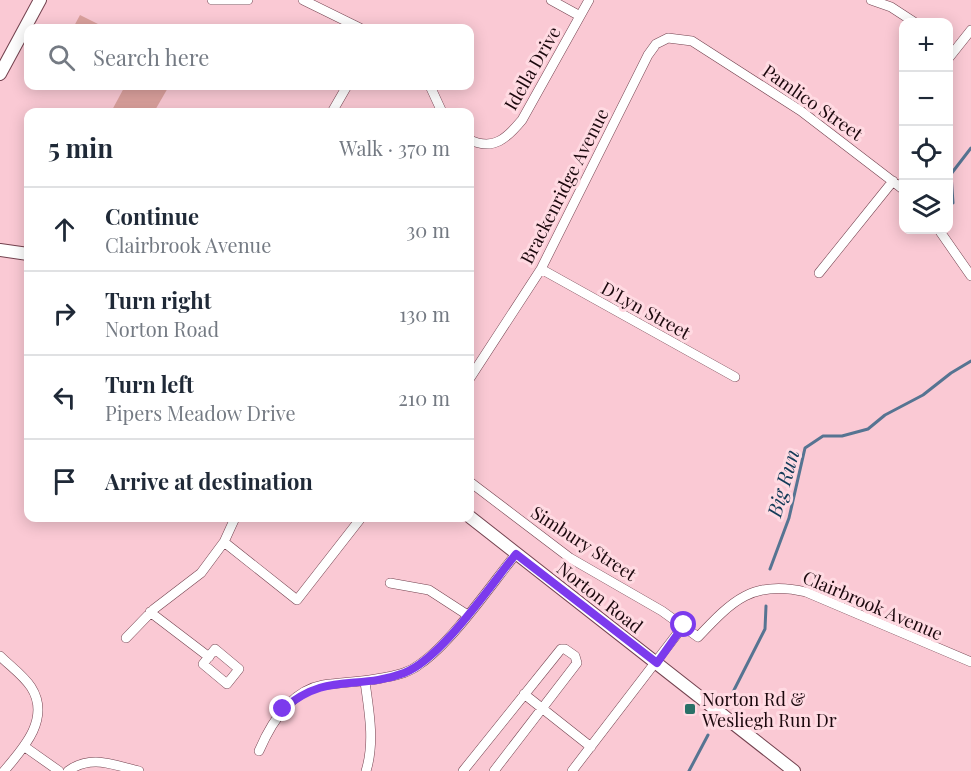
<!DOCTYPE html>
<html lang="en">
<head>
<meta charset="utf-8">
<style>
  body { margin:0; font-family:"Playfair Display",serif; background:#f2f2f3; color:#1f2937 }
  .controls { position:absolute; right:18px; top:18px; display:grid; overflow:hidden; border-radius:12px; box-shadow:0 3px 15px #0003 }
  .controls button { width:54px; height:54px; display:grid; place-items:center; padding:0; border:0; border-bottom:2px solid #e0e1e3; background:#fff; color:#1f2937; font:30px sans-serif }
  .stop { position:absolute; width:18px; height:18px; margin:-14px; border:4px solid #7c3aed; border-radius:50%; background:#fff }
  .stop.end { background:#7c3aed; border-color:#fff; box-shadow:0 2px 6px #0008 }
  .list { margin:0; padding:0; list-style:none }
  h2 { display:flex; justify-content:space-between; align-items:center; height:78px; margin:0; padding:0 24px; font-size:26px }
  h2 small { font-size:20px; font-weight:400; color:#747a83 }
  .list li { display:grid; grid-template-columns:39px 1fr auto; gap:18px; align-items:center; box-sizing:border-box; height:84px; padding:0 24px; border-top:2px solid #e0e1e3 }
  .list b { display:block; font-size:22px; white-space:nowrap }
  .list p { margin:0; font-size:20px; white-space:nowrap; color:#747a83 }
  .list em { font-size:20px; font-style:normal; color:#747a83 }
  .icon { flex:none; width:33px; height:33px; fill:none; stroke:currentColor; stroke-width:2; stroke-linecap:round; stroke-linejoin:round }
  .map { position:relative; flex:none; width:971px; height:771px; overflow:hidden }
  .search { position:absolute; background:#fff; box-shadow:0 3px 15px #0003; left:24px; top:24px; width:450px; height:66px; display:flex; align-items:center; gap:15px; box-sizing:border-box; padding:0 21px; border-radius:12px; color:#747a83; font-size:22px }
  .panel { position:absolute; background:#fff; box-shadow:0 3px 15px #0003; left:24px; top:108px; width:450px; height:414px; border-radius:12px }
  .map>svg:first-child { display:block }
</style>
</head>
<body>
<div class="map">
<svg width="971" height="771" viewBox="0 0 971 771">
  <rect width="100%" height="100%" fill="#fac9d4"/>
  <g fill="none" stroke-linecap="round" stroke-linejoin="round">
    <path stroke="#567492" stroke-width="3" d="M953,203l-2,-29 20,-26
      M770,569l19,-51 16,-70 18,-12h19l26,-7 17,-14 38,-20 28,-22 20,-12
      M732,694l33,-65 1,-23
      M689,771l19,-36"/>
  </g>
  <path fill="#dba19d" d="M80,15l26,13h-33z
    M125,86h44l-15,26h-43z"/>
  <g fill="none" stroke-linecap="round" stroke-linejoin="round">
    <g stroke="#73424f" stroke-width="10">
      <path id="street" d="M212,0h36
        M303,0l57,28
        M551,0l29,16
        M871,0l20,7 23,15
        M948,59l23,-29
        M430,86l12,26
        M332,112l15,-26
        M470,140c24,11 37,-2 52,-20l67,-120
        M939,230l32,46
        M541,269l194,108
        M819,273l74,-92
        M470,378l71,-109 107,-214 8,-11 12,-6 24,3 109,70 103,79
        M470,482l100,76 92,53 36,26c34,-36 55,-58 108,-45l165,70
        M224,542l73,58 64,-82
        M390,583l39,7 37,24
        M150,612l59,45
        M126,638l28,-29 47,-36 23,-31 11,-24
        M215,649l24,20 -12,15 -24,-20z
        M0,656c10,10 23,19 31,31 20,31 -7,61 -27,84
        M365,682c4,29 10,60 1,89
        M524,694l67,53
        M25,747l34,24
        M259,751c12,-28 31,-60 64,-66 20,-3 40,-3 59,-7 14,-3 27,-5 38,-14 32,-22 71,-79 96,-110
        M68,771c23,-17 45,-6 71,0
        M463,771l98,-122h4l10,7 2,7 -83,108
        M572,771l112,-146"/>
    </g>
    <g stroke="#73424f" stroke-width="14">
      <path id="secondary" d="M0,74l40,-74
        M0,250l28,4
        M470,517l324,254"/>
    </g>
    <use href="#street" stroke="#fff" stroke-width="9"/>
    <use href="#secondary" stroke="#fff" stroke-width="12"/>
  </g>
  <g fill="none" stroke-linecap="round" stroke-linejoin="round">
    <path stroke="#7c3aed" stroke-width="8" d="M283,709c44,-38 74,-18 121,-36 37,-14 86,-87 112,-119l141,109 27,-38"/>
  </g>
  <rect fill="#297067" stroke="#ffdae2" stroke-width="2" x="684" y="703" width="12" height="12" rx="3"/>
  <g text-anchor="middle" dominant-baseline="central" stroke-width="6" stroke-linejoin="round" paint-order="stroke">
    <g font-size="18" fill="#1b080d" stroke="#ffdae2">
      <text transform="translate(532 68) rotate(-60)">Idella Drive</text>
      <text transform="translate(813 102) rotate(35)">Pamlico Street</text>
      <text transform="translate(564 186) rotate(-63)">Brackenridge Avenue</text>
      <text transform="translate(646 310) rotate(29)">D'Lyn Street</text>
      <text transform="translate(584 543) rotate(33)">Simbury Street</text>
      <text transform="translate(600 597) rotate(38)">Norton Road</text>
      <text transform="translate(873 605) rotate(23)">Clairbrook Avenue</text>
    </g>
    <g font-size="18" fill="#1b080d" stroke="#ffdae2" text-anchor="start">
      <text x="702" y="699">Norton Rd &amp;<tspan x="702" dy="21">Wesliegh Run Dr</tspan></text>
    </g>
    <g font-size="20" font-style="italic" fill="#123a57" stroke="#ffdae2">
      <text transform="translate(782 483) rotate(-74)">Big Run</text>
    </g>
  </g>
</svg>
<div class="controls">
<button>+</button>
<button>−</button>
<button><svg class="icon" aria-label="locate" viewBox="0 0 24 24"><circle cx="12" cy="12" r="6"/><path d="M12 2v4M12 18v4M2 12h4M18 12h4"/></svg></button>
<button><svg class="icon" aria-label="layers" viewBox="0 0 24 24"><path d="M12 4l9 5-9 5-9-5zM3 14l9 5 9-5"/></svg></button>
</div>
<div class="stop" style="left:684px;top:625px"></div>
<div class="stop end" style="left:283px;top:709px"></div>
<div class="search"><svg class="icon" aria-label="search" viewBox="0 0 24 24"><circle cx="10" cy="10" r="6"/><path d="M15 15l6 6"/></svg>Search here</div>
<section class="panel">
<h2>5 min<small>Walk · 370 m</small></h2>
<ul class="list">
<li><svg class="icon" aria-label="ahead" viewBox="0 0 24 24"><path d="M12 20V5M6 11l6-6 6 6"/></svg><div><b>Continue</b><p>Clairbrook Avenue</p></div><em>30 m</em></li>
<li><svg class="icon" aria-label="right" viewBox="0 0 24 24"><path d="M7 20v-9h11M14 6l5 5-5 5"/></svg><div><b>Turn right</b><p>Norton Road</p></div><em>130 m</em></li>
<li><svg class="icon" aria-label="left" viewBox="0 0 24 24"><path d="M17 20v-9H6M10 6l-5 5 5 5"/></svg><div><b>Turn left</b><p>Pipers Meadow Drive</p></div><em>210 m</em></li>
<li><svg class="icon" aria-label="arrive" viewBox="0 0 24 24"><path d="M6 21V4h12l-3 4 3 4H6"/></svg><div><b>Arrive at destination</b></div></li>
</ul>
</section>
</div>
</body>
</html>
